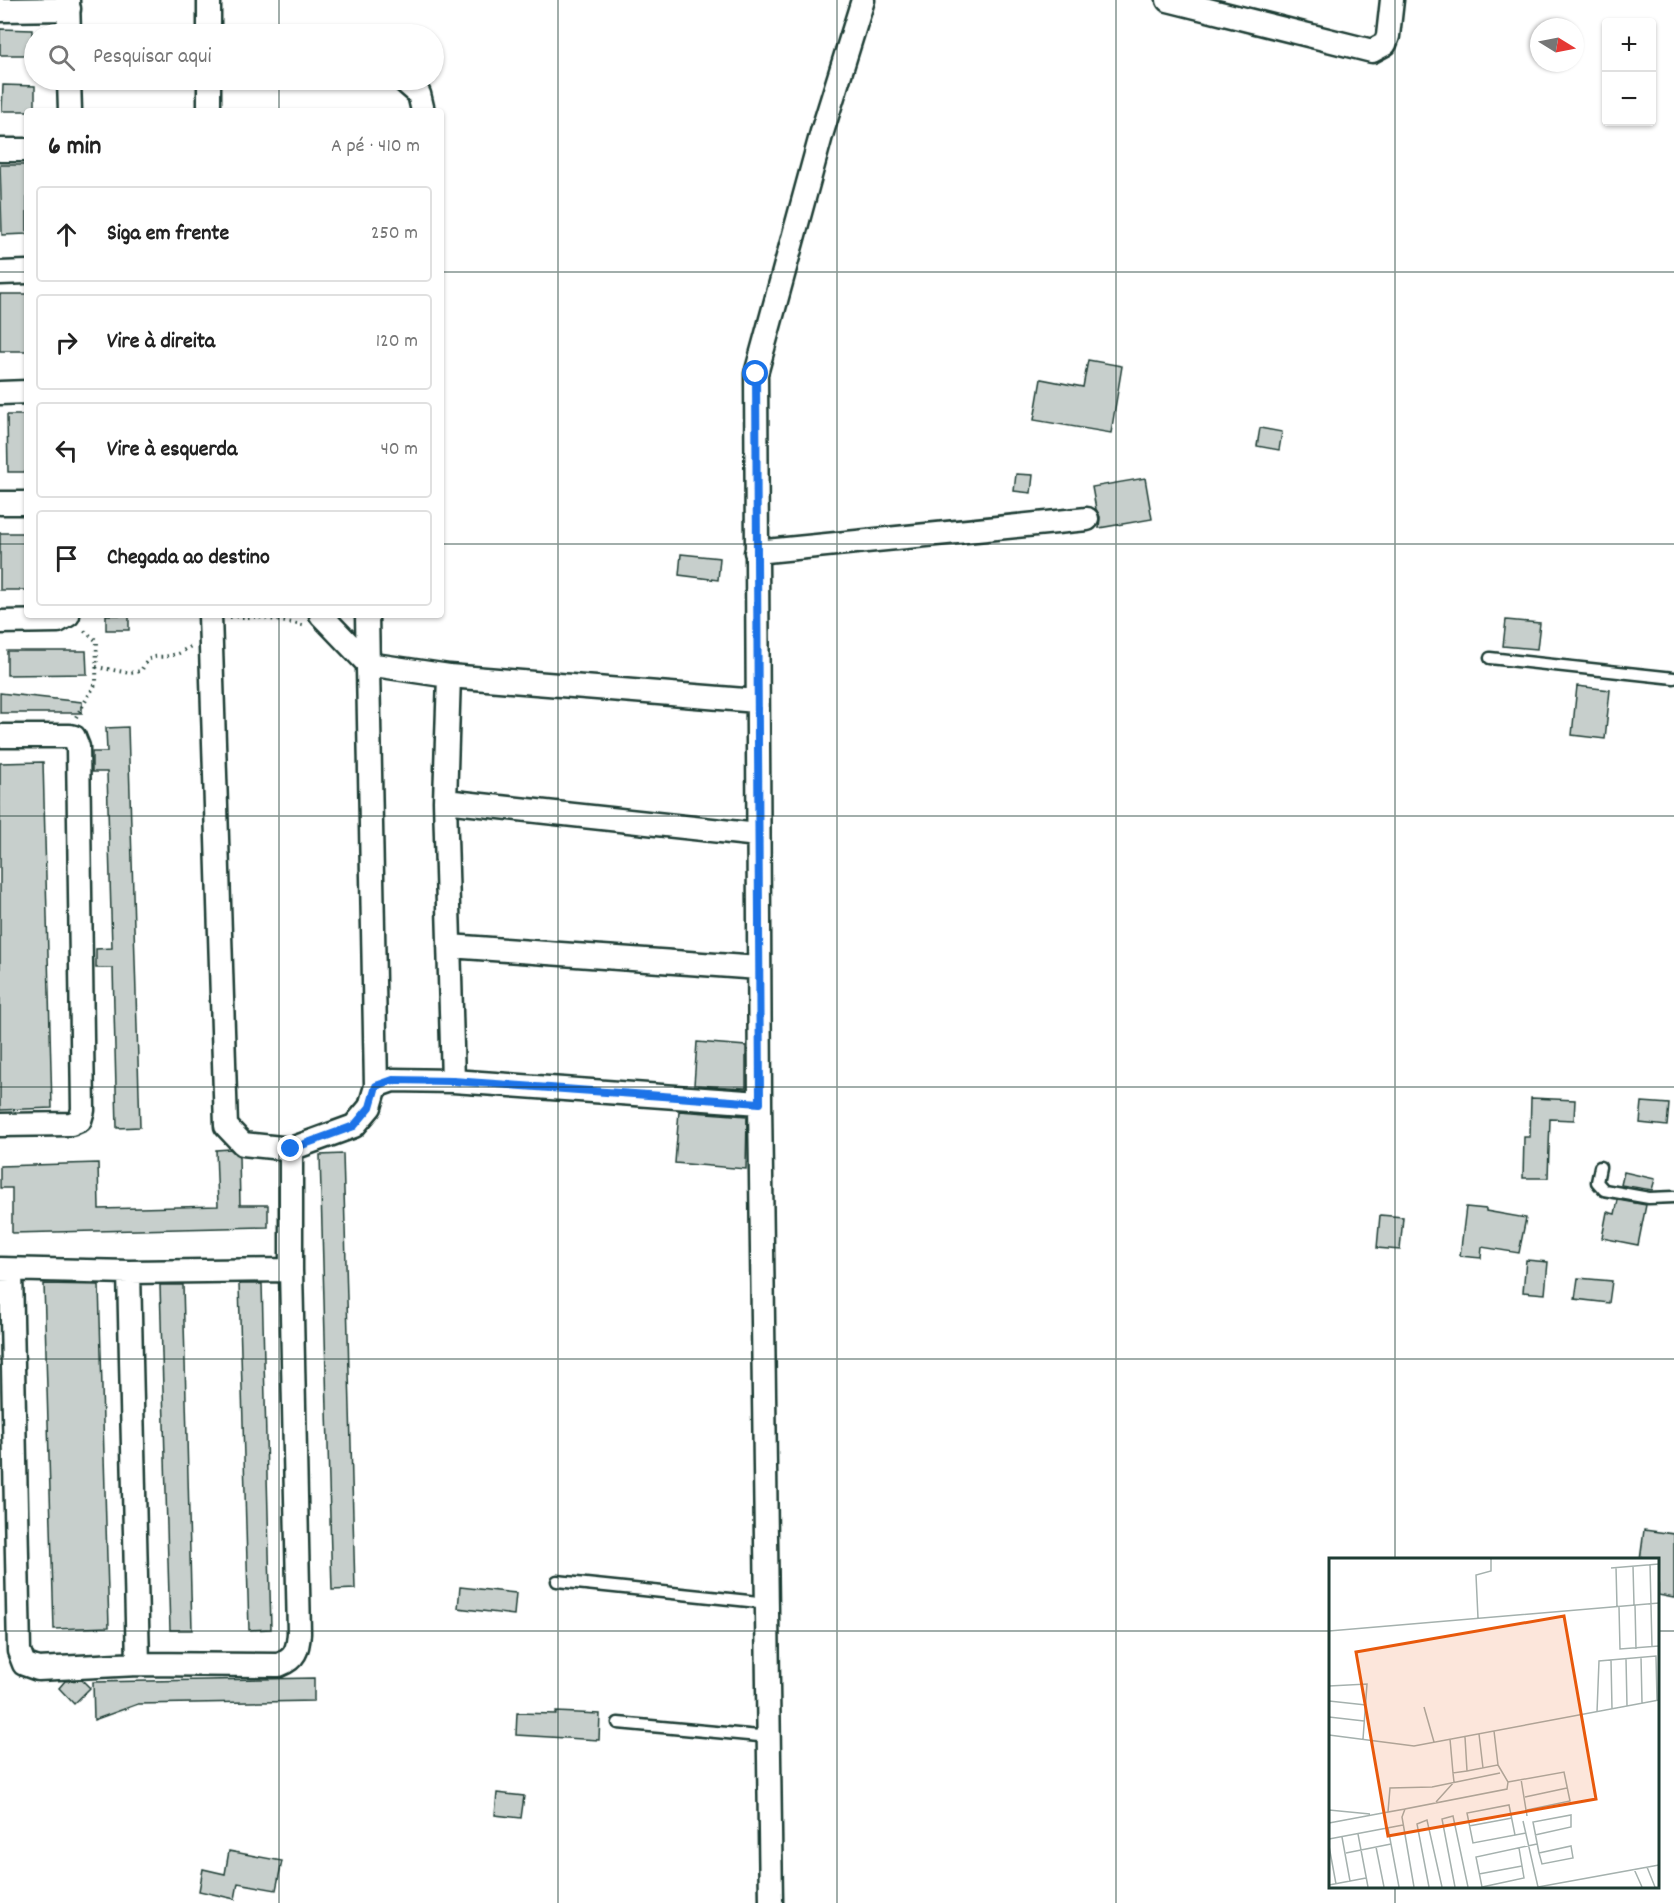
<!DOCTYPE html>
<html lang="pt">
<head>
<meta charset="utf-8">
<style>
  body { margin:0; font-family:Dekko,sans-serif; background:#f2f2f2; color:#222 }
  .controls { position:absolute; right:18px; top:18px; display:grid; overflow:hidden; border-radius:6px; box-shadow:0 2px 4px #0004 }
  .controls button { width:54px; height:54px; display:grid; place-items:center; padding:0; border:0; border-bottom:2px solid #e0e0e0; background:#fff; color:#222; font:30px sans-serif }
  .compass { position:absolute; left:1530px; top:18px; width:54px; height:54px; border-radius:50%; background:#fff; box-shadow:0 2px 4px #0004; rotate:100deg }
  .stop { position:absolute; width:18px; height:18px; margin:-14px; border:4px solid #1a73e8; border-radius:50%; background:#fff }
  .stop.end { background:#1a73e8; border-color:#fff; box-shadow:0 2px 6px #0008 }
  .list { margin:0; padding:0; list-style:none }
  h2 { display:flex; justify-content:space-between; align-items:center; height:78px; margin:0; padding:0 24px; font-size:26px }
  h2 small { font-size:20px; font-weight:400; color:#767676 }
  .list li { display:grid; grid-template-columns:39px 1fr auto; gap:18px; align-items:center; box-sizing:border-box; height:96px; margin:0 12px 12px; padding:0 12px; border:2px solid #e0e0e0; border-radius:6px }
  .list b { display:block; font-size:22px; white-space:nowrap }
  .list em { font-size:20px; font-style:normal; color:#767676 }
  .icon { flex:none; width:33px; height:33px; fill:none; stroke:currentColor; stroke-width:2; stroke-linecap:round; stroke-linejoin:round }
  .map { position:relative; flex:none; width:1674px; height:1903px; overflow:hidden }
  .search { position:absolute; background:#fff; box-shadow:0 2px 4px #0004; left:24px; top:24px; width:420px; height:66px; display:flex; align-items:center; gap:15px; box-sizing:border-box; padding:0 21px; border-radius:33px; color:#767676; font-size:22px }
  .panel { position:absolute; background:#fff; box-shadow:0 2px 4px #0004; left:24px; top:108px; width:420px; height:510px; border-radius:6px }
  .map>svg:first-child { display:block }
</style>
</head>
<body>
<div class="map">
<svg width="1674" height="1903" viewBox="0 0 1674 1903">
  <rect width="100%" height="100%" fill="#fff"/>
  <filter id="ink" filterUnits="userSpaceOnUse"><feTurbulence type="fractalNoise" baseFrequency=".0167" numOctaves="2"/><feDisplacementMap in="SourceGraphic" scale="12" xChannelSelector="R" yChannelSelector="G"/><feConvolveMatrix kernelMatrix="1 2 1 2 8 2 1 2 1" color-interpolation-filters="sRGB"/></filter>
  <g filter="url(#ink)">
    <path fill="#c7cfcc" stroke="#1f3d34" stroke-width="1.5" d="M0,29l32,1v25h-32z
      M3,85l32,1v25h-33z
      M0,165h27v69l-25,1z
      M0,294h27v57h-27z
      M1088,360l34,6 -11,67 -77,-13 7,-41 42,8z
      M7,415h20v57h-19z
      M1260,428l22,4 -3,18 -22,-4z
      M1016,474l17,1 -2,18 -17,-2z
      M1145,478l7,41 -53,9 1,-11 -4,-8 -4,-22z
      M0,533h27v57h-27z
      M681,554l39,4 -2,22 -39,-5z
      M106,615h23v15h-23z
      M1506,620l34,3 -3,26 -34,-3z
      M7,651h79l1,23 -80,1z
      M1577,686l33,4 -5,49 -33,-4z
      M0,693l82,9v11h-82z
      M128,727l12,400 -23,1 -4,-160h-17v-19l16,-1 -5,-176h-15v-20h15l-1,-24z
      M43,762l9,346 -52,2v-347z
      M697,1042l49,4v42l-52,-3z
      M1531,1098l44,2 -1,20 -24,-1 -2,59h-25l1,-41h6z
      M1642,1102l27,2 -2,22 -27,-3z
      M679,1111l68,5 -1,53 -71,-6z
      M230,1149l9,7 1,49h28v22l-256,6v-45h-12v-22l98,-3 1,46 119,-3 -2,-56z
      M343,1154l12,435 -23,1 -12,-435z
      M1624,1172l31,7 -3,11 -31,-5z
      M1618,1200l28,5 -8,40 -36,-7 5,-26 8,2z
      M1466,1207l20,2v2l40,7 -7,35 -37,-6 -1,11 -21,-2z
      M1380,1215l23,2 -3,33 -23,-2z
      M1526,1260l22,2 -3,32 -22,-2z
      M1578,1278l34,3 -3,22 -34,-4z
      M44,1284l55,1 10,342 -55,2z
      M239,1284h23l9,345 -22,1z
      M160,1285h23l9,345h-22z
      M1644,1530l30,4v64l-16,-3v-35h-18z
      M460,1587l56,6 -2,22 -56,-7z
      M314,1678v23l-176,3 -44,16 -1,-38z
      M82,1680l8,8 -16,16 -15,-16 6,-7z
      M556,1712l44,2 -1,26 -83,-5 1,-22 39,1z
      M497,1793l27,3 -3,22 -26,-3z
      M229,1851l53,10 -6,29 -38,-7 -3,16 -36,-8 4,-22 22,5z"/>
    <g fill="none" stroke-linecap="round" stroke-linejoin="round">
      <g stroke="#1f3d34" stroke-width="15">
        <path id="service" d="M1490,658l184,20
          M1600,1167l-3,15 7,8 45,8 25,-1
          M557,1581l211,22
          M618,1723l152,14"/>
      </g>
      <g stroke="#1f3d34" stroke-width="27">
        <path id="minor" d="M68,0l1,34
          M1168,0l204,51 13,-7 3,-8 4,-36
          M0,10l69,-1
          M209,34v-34
          M69,80l1,31
          M403,80l16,14 4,17
          M209,111v-31
          M0,150h27
          M0,273l27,-1
          M0,393l27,-1
          M0,503h27
          M756,552l331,-33
          M210,615l16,511 17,18 48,5 63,-23 16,-19 6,-21 17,-6 60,1
          M321,615l47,49 81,12
          M367,615l9,471
          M0,622l58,-1 10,-6
          M757,701l-308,-25 -4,125 8,280 307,22
          M0,736h70l4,1 4,10 5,363 -3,10 -9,4 -71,1
          M445,801l313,34
          M449,946l310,22
          M0,1269l129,3 162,-2
          M11,1271l8,380 5,13 14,5 100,-5 141,1c16,-6 19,-15 20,-32l-8,-363v-121
          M129,1272l9,392
          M771,1903l-11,-800 -4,-729 66,-242 41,-132"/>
      </g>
      <path stroke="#1f3d34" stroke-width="4" stroke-dasharray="1.5 4.5" stroke-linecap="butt" d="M230,617h29l44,8
        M96,667l34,6 11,-2c11,-21 15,-11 32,-16 6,-1 13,-6 18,-9
        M76,717l20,-34 1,-42 -15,-12"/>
      <use href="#service" stroke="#fff" stroke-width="10"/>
      <use href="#minor" stroke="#fff" stroke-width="22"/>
    </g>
  </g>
  <g fill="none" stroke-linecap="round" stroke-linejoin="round" filter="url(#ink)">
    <path stroke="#1a73e8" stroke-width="8" d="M291,1149l63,-23 16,-19 6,-21 17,-6 60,1 307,22 -4,-729"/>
  </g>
  <path fill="none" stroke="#1f3d34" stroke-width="1.5" stroke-opacity="0.55" d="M279,0v34M558,0v1903M837,0v1903M1116,0v1903M1395,0v1560M279,80v31M0,272h27M441,272h1233M0,544h27M441,544h1233M279,615v1288M0,816h1674M0,1087h1674M0,1359h1674M0,1631h1330M1658,1631h16M1395,1886v17"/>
  <g transform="translate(1329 1558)">
    <rect width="330" height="330" fill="#fff"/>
    <path fill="none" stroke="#a5b1ae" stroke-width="1.5" d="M321,6l2,83M304,8l1,39M287,9l1,40M282,10l48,-4M306,47l1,44M290,49l1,42 39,-3M149,60l-2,-43 15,-4v-12M0,73l330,-28M312,99l1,46M297,101l1,47M282,102l1,49M0,128l38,-2 -4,55M0,143l37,4M95,149l10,35M268,154l2,-51 57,-5 1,45M0,159l35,4M150,176l4,34M0,177l85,11 245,-46M136,179l2,34M121,181l3,34 14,-2 31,-6 -4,-34M192,221l6,37M179,224l56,-10 6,29 -43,9M196,239l42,-9M107,244l18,-20 -1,-9M76,251l-17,3 2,-24 42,-1 68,-14M0,252l41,4M194,263l15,66M0,265l59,-11M140,268l43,-8M59,270l11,59M29,276l10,53M186,277l-6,-30 -42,8 6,30 53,-10M206,277l36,-8v-12l-38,7 6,31 3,11 31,-6 -2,-12 -32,7M13,279l8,44M0,281l74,-14M0,288l7,38M47,289l8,40M190,290l5,30 -42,9 -6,-30 61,-13M17,295l45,-9M318,309l8,20M305,311l8,18M150,316l43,-8M0,327l37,-7M85,329l-12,-70 3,-8 102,-20 1,-7 -10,-17M100,329l-12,-63 10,-4 15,67M126,329l-13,-68 11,-3 15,71M209,329l121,-22"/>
    <path fill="#e8590c" fill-opacity="0.15" stroke="#e8590c" stroke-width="3" d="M235,58l32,183 -208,37 -32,-184z"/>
    <rect width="330" height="330" fill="none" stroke="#1f3d34" stroke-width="3"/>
  </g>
</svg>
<div class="controls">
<button>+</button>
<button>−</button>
</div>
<svg class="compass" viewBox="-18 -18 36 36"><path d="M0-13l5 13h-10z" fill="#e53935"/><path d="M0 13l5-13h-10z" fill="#767676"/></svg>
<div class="stop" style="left:756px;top:374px"></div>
<div class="stop end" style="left:291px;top:1149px"></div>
<div class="search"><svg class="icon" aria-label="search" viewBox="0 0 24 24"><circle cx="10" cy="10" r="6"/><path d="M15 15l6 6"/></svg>Pesquisar aqui</div>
<section class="panel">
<h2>6 min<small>A pé · 410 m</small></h2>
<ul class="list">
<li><svg class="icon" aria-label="ahead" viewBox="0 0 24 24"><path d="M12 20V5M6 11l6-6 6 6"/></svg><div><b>Siga em frente</b></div><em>250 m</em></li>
<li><svg class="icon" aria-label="right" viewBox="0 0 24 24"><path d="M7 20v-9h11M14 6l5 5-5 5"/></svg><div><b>Vire à direita</b></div><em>120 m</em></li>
<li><svg class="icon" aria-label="left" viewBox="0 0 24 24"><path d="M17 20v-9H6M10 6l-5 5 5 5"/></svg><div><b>Vire à esquerda</b></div><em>40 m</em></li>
<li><svg class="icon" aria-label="arrive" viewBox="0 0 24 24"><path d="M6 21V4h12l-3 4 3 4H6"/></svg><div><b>Chegada ao destino</b></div></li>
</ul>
</section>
</div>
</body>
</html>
